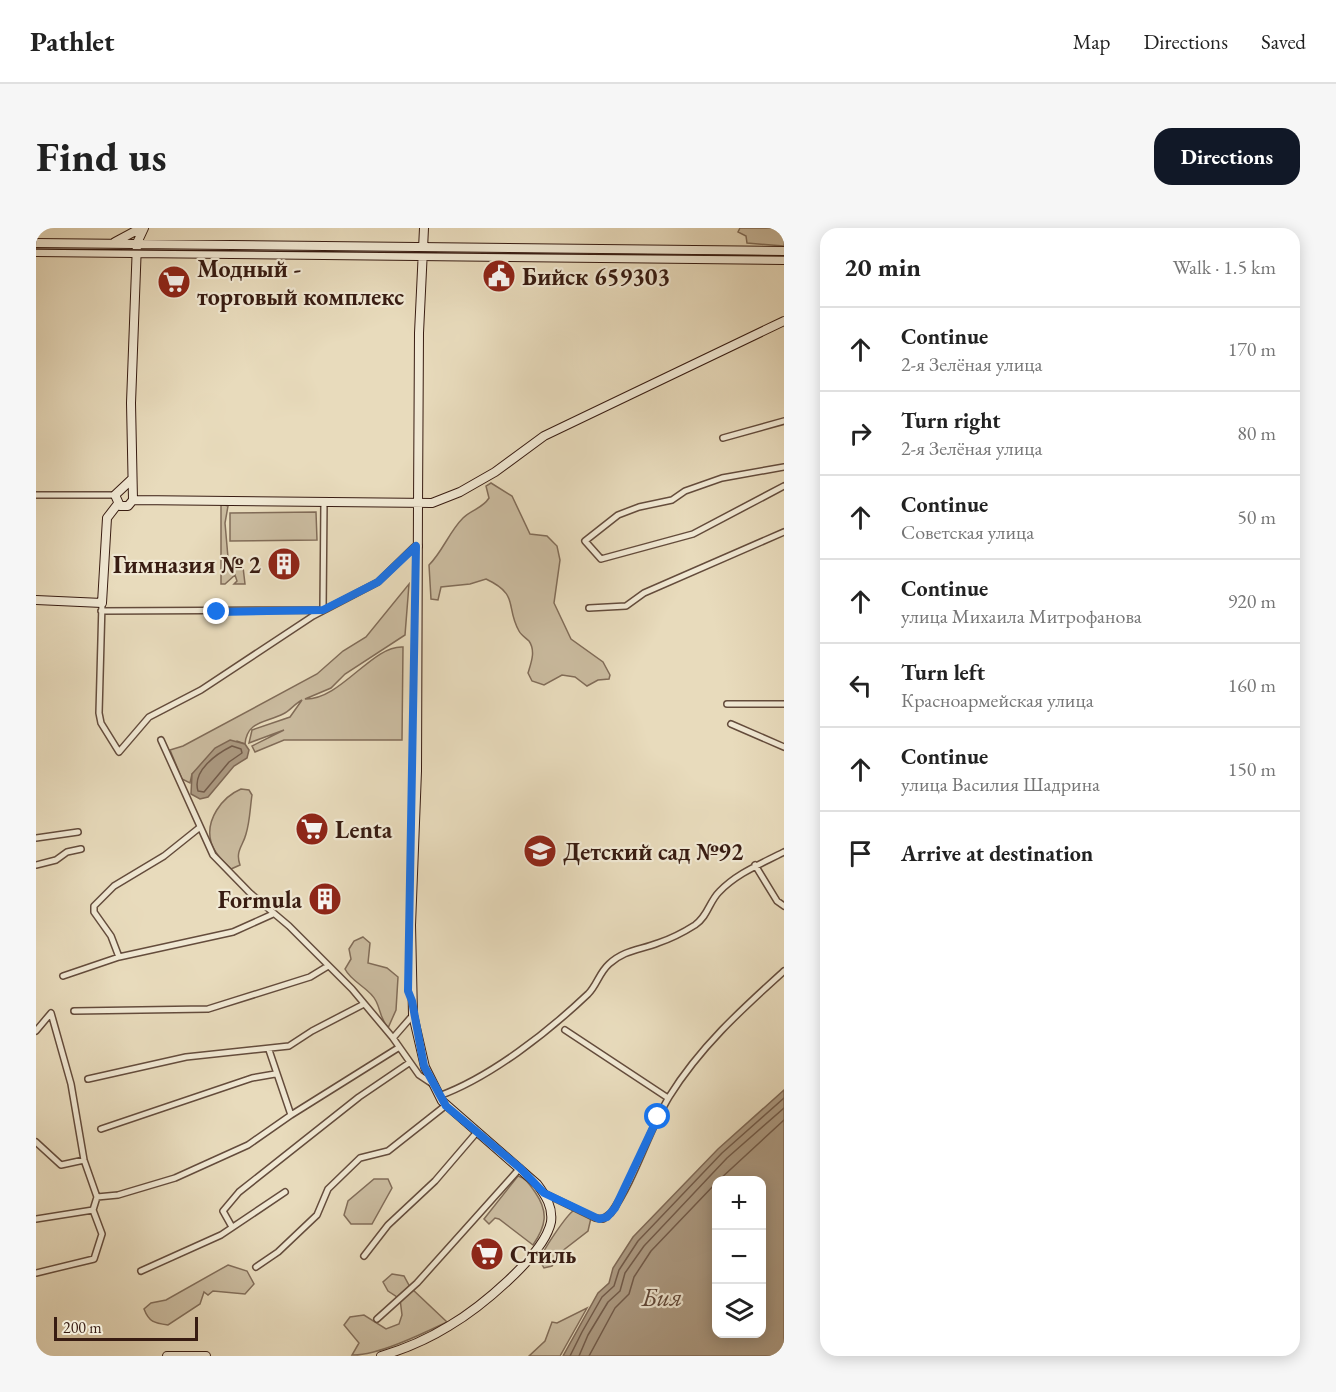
<!DOCTYPE html>
<html lang="en">
<head>
<meta charset="utf-8">
<style>
  body { margin:0; font-family:"EB Garamond",serif; background:#f6f6f6; color:#222 }
  .controls { position:absolute; right:18px; bottom:18px; display:grid; overflow:hidden; border-radius:12px; box-shadow:0 3px 15px #0003 }
  .controls button { width:54px; height:54px; display:grid; place-items:center; padding:0; border:0; border-bottom:2px solid #e0e0e0; background:#fff; color:#222; font:30px sans-serif }
  .scale { position:absolute; left:18px; bottom:15px; width:144px; box-sizing:border-box; padding-left:6px; border:3px solid #381c12; border-top:0; font-size:16px; line-height:21px; white-space:nowrap; color:#381c12; -webkit-text-stroke:4px #f0e8d3; paint-order:stroke }
  .stop { position:absolute; width:18px; height:18px; margin:-14px; border:4px solid #1a73e8; border-radius:50%; background:#fff }
  .stop.end { background:#1a73e8; border-color:#fff; box-shadow:0 2px 6px #0008 }
  .list { margin:0; padding:0; list-style:none }
  h2 { display:flex; justify-content:space-between; align-items:center; height:78px; margin:0; padding:0 24px; font-size:26px }
  h2 small { font-size:20px; font-weight:400; color:#767676 }
  .list li { display:grid; grid-template-columns:39px 1fr auto; gap:18px; align-items:center; box-sizing:border-box; height:84px; padding:0 24px; border-top:2px solid #e0e0e0 }
  .list b { display:block; font-size:22px; white-space:nowrap }
  .list p { margin:0; font-size:20px; white-space:nowrap; color:#767676 }
  .list em { font-size:20px; font-style:normal; color:#767676 }
  .icon { flex:none; width:33px; height:33px; fill:none; stroke:currentColor; stroke-width:2; stroke-linecap:round; stroke-linejoin:round }
  .map { position:relative; flex:none; width:748px; height:1128px; overflow:hidden; border-radius:18px }
  header { display:flex; align-items:center; gap:36px; box-sizing:border-box; height:84px; padding:0 30px; background:#fff; border-bottom:2px solid #e0e0e0 }
  header strong { font-size:28px }
  nav { display:flex; gap:33px; margin-inline-start:auto; font-size:21px }
  .intro { display:flex; align-items:center; justify-content:space-between; box-sizing:border-box; height:144px; padding:0 36px }
  h1 { margin:0; font-size:42px }
  .button { padding:15px 27px; border-radius:18px; background:#111827; color:#fff; font-size:21px; font-weight:700 }
  main { display:flex; gap:36px; padding:0 36px }
  aside { flex:1; background:#fff; border-radius:18px; box-shadow:0 3px 15px #0003 }
  .map>svg:first-child { display:block }
</style>
</head>
<body>
<header>
<strong>Pathlet</strong>
<nav><a>Map</a><a>Directions</a><a>Saved</a></nav>
</header>
<div class="intro"><h1>Find us</h1><a class="button">Directions</a></div>
<main>
<div class="map">
<svg width="748" height="1128" viewBox="0 0 748 1128">
  <rect width="100%" height="100%" fill="#e8dbbc"/>
  <filter id="stains"><feTurbulence type="fractalNoise" baseFrequency=".00333" numOctaves="4"/><feColorMatrix values="0 0 0 0 .2 0 0 0 0 .09 0 0 0 0 .02 0 0 0 .5 -.17"/></filter>
  <radialGradient id="worn" r=".72"><stop offset=".6" stop-color="#630" stop-opacity="0"/><stop offset="1" stop-color="#630" stop-opacity=".3"/></radialGradient>
  <path fill="#cabb9f" stroke="#816c58" stroke-width="1.5" d="M704,0h44v18l-37,-3 -1,-7 -8,-4z
    M455,255l21,13 18,38 17,2 10,10 3,14 -6,43 17,36 32,23 7,13 -1,4 -11,1 -11,6 -12,-9 -13,-2 -18,10 -12,-4 -4,-8c3,-10 8,-22 1,-32 -3,-3 -8,-6 -10,-10 -14,-25 1,-36 -33,-52l-16,5 -29,3 -3,13 -7,-1 -2,-34c14,-14 20,-33 34,-47 9,-9 19,-9 26,-20l-3,-12z
    M185,276l7,2 -3,17 4,46 14,-2 2,17h-11l3,-3 -2,-6 -10,9h-4z
    M280,284l1,28 -87,1v-28z
    M373,356l-4,51 -60,39 -14,14 -26,11c36,1 67,-54 98,-52l-1,93h-118l-29,12 -3,-6 32,-16 -35,13 3,-13 38,-13 12,-17c-8,4 -12,11 -19,14 -18,9 -36,7 -38,30l-8,-3 -45,33 -2,9 -8,-4 -12,-29 13,-4 134,-72 26,-23 23,-14z
    M205,561l8,1 3,5c-2,13 -2,26 -6,39 -3,12 -11,17 -6,31l-9,4c-7,-7 -17,-16 -20,-27 -6,-22 11,-45 30,-53z
    M327,709l7,6 -2,20 19,5 11,9 -2,33 -8,18c-8,-10 -7,-17 -12,-27 -6,-13 -24,-18 -31,-32l6,-10 -2,-10 5,-8z
    M482,948c8,2 12,9 17,16 14,20 11,34 -2,53l-34,-26 -4,-1 -6,6 -5,-5z
    M338,951h14l4,9 -20,36h-21l-7,-9 4,-14z
    M538,982l17,8 -3,13 -27,21 -9,14 -8,2 -4,-7c1,-9 26,-45 34,-51z
    M192,1037l19,6 7,13 -9,10 -32,-3 -5,4 -4,-3 -4,12 -32,21c-14,-2 -19,-3 -24,-16l7,-6 15,-3z
    M356,1046l12,2 6,11 37,35c-23,11 -70,34 -95,33l7,-12 -15,-18 6,-8 14,-2 22,14 13,-5 3,-9 -2,-16 -12,-8 -5,-9z
    M551,1080l-27,48h-31l16,-15 7,-19 5,1z"/>
  <path fill="#ac9a82" stroke="#7e6855" stroke-width="1.5" fill-rule="evenodd" d="M194,512l15,4 4,6 -2,8 -13,8 -26,31 -8,2 -9,-5 1,-20 23,-26z
    M748,862v266h-221l35,-63 11,-10 4,-15 20,-31 85,-88zM726,952v154h-46v-154z"/>
  <g fill="none" stroke-linecap="round" stroke-linejoin="round">
    <path stroke="#725b4a" stroke-width="1.5" d="M196,518l9,3 1,4 -13,9 -25,30 -6,-1c-6,-20 18,-37 34,-45z
      M683,952l65,-60
      M534,1128l12,-24 20,-35 12,-11 5,-16 19,-29 84,-88 62,-55
      M543,1128l9,-21 20,-33 12,-11 5,-18 19,-27 83,-88 57,-50
      M553,1128l26,-48 14,-14 5,-17 17,-26 65,-68"/>
    <g stroke="#644c3c" stroke-width="8">
      <path id="street" d="M687,210l61,-17
        M748,239l-62,11 -37,13 -13,9 -33,7 -21,8 -33,26 16,18 92,-25 91,-48
        M0,267h79
        M66,375l-3,110 2,10 18,29 30,-35 52,-27 112,-74 65,-34 36,-35 5,-1
        M553,380l37,-2 18,-13 140,-61
        M65,383l222,-1 1,-108
        M691,476h57
        M695,496l53,23
        M125,512l52,115 37,38 39,33 63,63 41,49 26,37 12,8
        M0,610l42,-6
        M0,637l20,-5 11,-8 14,-3
        M719,637l22,36 7,5
        M83,729l-8,-21 -17,-24v-6l20,-20 50,-30 35,-28
        M27,748l56,-19 114,-25 40,-18
        M38,783l134,-2 102,-32 18,-11
        M529,802l103,68
        M0,803l15,-18 20,71 13,76 13,37 -4,13 -57,9
        M357,810l20,-23
        M233,822l22,65
        M52,851l98,-22 103,-11 23,-15 52,-27
        M403,868c52,-19 109,-64 149,-102 9,-9 11,-21 21,-30 15,-14 31,-14 49,-21 12,-4 26,-11 37,-18 13,-9 14,-23 24,-33 18,-19 42,-28 65,-40
        M65,901l151,-51 23,-4
        M0,914l25,23 23,-5
        M508,965l51,25 8,1 8,-6c25,-36 36,-79 58,-116 31,-50 72,-87 115,-126
        M61,969l21,-2 57,-17 73,-33 43,-30 107,-67
        M196,999l-9,-16 16,-19 120,-95 50,-34
        M328,1028l24,-31 47,-44 42,-49
        M220,1039l22,-15 39,-37 11,-26 32,-31 28,-7 57,-45
        M105,1043l80,-36 64,-43
        M0,1045l58,-14 8,-25 -9,-24
        M341,1091l40,-36 103,-115"/>
    </g>
    <g stroke="#381c12" stroke-width="10">
      <path id="secondary" d="M79,14l26,-14
        M0,15l748,8
        M0,24l748,8
        M95,252l-16,15 5,11h8l5,-6 -2,-97 6,-160 7,-15
        M97,272l299,3 28,-11 35,-20 49,-36 240,-115
        M382,277l1,-172 5,-105
        M0,372l66,3 5,-85 10,-13
        M131,1128h39
        M345,1128c24,-7 47,-17 68,-30 29,-17 95,-70 102,-104 2,-15 -5,-26 -14,-38l-95,-83 -17,-34 -12,-52 -2,-90 6,-154 1,-269"/>
    </g>
    <use href="#street" stroke="#f0e8d3" stroke-width="5"/>
    <use href="#secondary" stroke="#f0e8d3" stroke-width="8"/>
    <path stroke="#381c12" stroke-width="1.5" d="M0,21l748,7"/>
  </g>
  <g fill="none" stroke-linecap="round" stroke-linejoin="round">
    <path stroke="#1a73e8" stroke-width="8" d="M181,384l106,-2 55,-28 38,-36 -8,445 4,10 12,65 22,40 74,62 24,25 55,26 8,-2 8,-9 43,-91"/>
  </g>
  <defs>
    <g id="civic-disc" transform="scale(1.725)"><circle r="9.5" fill="#8f2418" stroke="#f0e8d3"/><path d="M-.6-6.5H3V-4.5H.6V-3L4-1V1h2V6H-6V1h2V-1L-.6-3ZM-1.2 2.5V6h2.4V2.5Z" fill="#fff"/></g>
    <g id="supermarket-disc" transform="scale(1.725)"><circle r="9.5" fill="#8f2418" stroke="#f0e8d3"/><path d="M-6-5.5h2.5l.6 2H6L4.5 2H-2.5L-4.4-4H-6ZM-1.5 3.2a1.3 1.3 0 1 0 .1 0ZM3 3.2a1.3 1.3 0 1 0 .1 0Z" fill="#fff"/></g>
    <g id="building-disc" transform="scale(1.725)"><circle r="9.5" fill="#8f2418" stroke="#f0e8d3"/><path d="M-4-6H4V6H1V3H-1V6H-4ZM-2.5-4.3h1.7v1.8h-1.7ZM.8-4.3h1.7v1.8H.8ZM-2.5-1h1.7V.8h-1.7ZM.8-1h1.7V.8H.8Z" fill="#fff"/></g>
    <g id="school-disc" transform="scale(1.725)"><circle r="9.5" fill="#8f2418" stroke="#f0e8d3"/><path d="M0-5L7-2L0 1L-7-2ZM-4 1L0 2.5L4 1V4Q0 6-4 4Z" fill="#fff"/></g>
  </defs>
  <g fill-rule="evenodd">
    <use href="#civic-disc" x="463" y="48"/>
    <use href="#supermarket-disc" x="138" y="54"/>
    <use href="#building-disc" x="248" y="336"/>
    <use href="#supermarket-disc" x="276" y="601"/>
    <use href="#school-disc" x="504" y="623"/>
    <use href="#building-disc" x="289" y="671"/>
    <use href="#supermarket-disc" x="451" y="1026"/>
  </g>
  <g text-anchor="middle" dominant-baseline="central" stroke-width="4.5" stroke-linejoin="round" paint-order="stroke">
    <g font-size="24" font-weight="bold" fill="#381c12" stroke="#f0e8d3" text-anchor="start">
      <text x="161" y="40">Модный -<tspan x="161" dy="28">торговый комплекс</tspan></text>
      <text x="486" y="48">Бийск 659303</text>
      <text x="225" y="336" text-anchor="end">Гимназия № 2</text>
      <text x="299" y="601">Lenta</text>
      <text x="527" y="623">Детский сад №92</text>
      <text x="266" y="671" text-anchor="end">Formula</text>
      <text x="474" y="1026">Стиль</text>
    </g>
    <g font-size="26" font-style="italic" fill="#614839" stroke="#f0e8d3">
      <text x="626" y="1069">Бия</text>
    </g>
  </g>
  <rect width="100%" height="100%" filter="url(#stains)"/>
  <rect width="100%" height="100%" fill="url(#worn)"/>
</svg>
<div class="controls">
<button>+</button>
<button>−</button>
<button><svg class="icon" aria-label="layers" viewBox="0 0 24 24"><path d="M12 4l9 5-9 5-9-5zM3 14l9 5 9-5"/></svg></button>
</div>
<div class="scale">200 m</div>
<div class="stop" style="left:622px;top:889px"></div>
<div class="stop end" style="left:181px;top:384px"></div>
</div>
<aside>
<h2>20 min<small>Walk · 1.5 km</small></h2>
<ul class="list">
<li><svg class="icon" aria-label="ahead" viewBox="0 0 24 24"><path d="M12 20V5M6 11l6-6 6 6"/></svg><div><b>Continue</b><p>2-я Зелёная улица</p></div><em>170 m</em></li>
<li><svg class="icon" aria-label="right" viewBox="0 0 24 24"><path d="M7 20v-9h11M14 6l5 5-5 5"/></svg><div><b>Turn right</b><p>2-я Зелёная улица</p></div><em>80 m</em></li>
<li><svg class="icon" aria-label="ahead" viewBox="0 0 24 24"><path d="M12 20V5M6 11l6-6 6 6"/></svg><div><b>Continue</b><p>Советская улица</p></div><em>50 m</em></li>
<li><svg class="icon" aria-label="ahead" viewBox="0 0 24 24"><path d="M12 20V5M6 11l6-6 6 6"/></svg><div><b>Continue</b><p>улица Михаила Митрофанова</p></div><em>920 m</em></li>
<li><svg class="icon" aria-label="left" viewBox="0 0 24 24"><path d="M17 20v-9H6M10 6l-5 5 5 5"/></svg><div><b>Turn left</b><p>Красноармейская улица</p></div><em>160 m</em></li>
<li><svg class="icon" aria-label="ahead" viewBox="0 0 24 24"><path d="M12 20V5M6 11l6-6 6 6"/></svg><div><b>Continue</b><p>улица Василия Шадрина</p></div><em>150 m</em></li>
<li><svg class="icon" aria-label="arrive" viewBox="0 0 24 24"><path d="M6 21V4h12l-3 4 3 4H6"/></svg><div><b>Arrive at destination</b></div></li>
</ul>
</aside>
</main>
</body>
</html>
